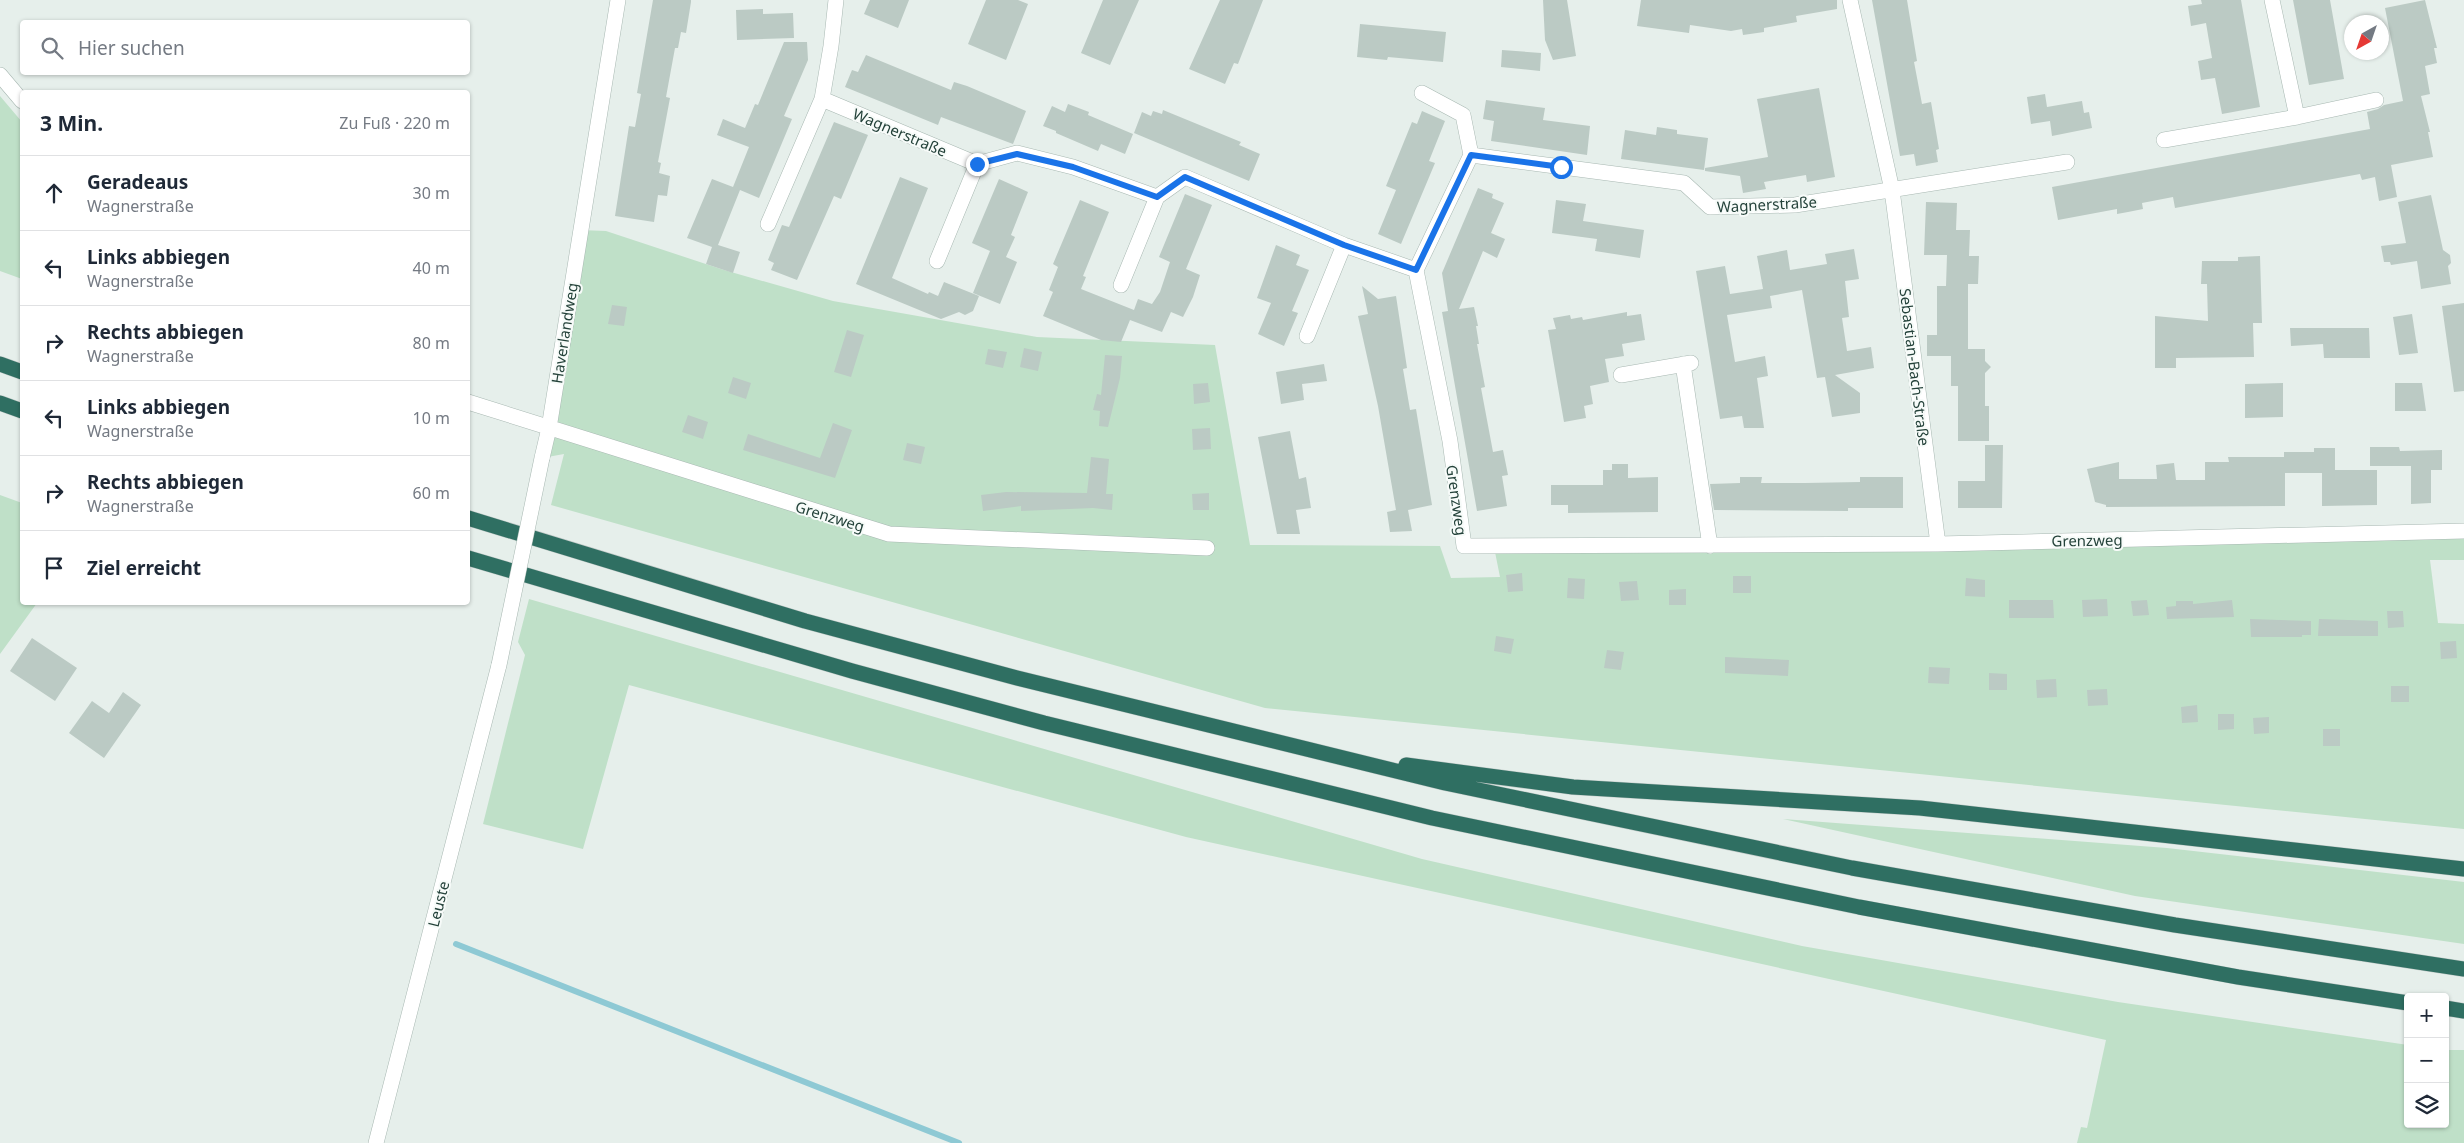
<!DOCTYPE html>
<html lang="de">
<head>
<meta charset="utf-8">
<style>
  body { margin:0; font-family:"Noto Sans",sans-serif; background:#f6f6f7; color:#1f2937 }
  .controls { position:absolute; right:15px; bottom:15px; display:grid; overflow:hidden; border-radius:5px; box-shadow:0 1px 4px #0004 }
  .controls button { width:45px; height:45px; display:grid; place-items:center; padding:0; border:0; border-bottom:1px solid #e0e1e3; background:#fff; color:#1f2937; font:25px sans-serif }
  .compass { position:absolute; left:2344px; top:15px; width:45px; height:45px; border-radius:50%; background:#fff; box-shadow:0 1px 4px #0004; rotate:220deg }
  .stop { position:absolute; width:15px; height:15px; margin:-11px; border:4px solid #1a73e8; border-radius:50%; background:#fff }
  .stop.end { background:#1a73e8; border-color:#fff; box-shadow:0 1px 5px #0008 }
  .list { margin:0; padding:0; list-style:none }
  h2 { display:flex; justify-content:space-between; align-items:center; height:65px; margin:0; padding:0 20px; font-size:21px }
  h2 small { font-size:16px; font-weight:400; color:#747a83 }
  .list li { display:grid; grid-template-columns:32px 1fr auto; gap:15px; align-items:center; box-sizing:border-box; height:75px; padding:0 20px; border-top:1px solid #e0e1e3 }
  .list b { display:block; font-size:19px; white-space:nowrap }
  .list p { margin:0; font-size:16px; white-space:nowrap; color:#747a83 }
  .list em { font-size:16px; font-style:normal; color:#747a83 }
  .icon { flex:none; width:28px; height:28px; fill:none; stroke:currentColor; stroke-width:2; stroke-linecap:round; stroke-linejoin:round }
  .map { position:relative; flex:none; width:2464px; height:1143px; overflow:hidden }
  .search { position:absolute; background:#fff; box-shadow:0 1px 4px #0004; left:20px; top:20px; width:450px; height:55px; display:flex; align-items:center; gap:12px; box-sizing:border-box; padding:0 18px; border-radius:5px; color:#747a83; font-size:19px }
  .panel { position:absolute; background:#fff; box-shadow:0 1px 4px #0004; left:20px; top:90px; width:450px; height:515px; border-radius:5px }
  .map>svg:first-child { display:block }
</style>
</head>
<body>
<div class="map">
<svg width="2464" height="1143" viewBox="0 0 2464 1143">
  <rect width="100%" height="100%" fill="#e6efeb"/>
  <path fill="#bfe0c8" d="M0,96l22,26v157l-22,-8z
    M580,230l26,1 118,39 109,31 204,36 178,8 35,200 190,1 11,32 49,-1 -6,-30 970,-16v29h-34l8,63 26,1v205l-1199,-121 -714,-203 13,-51 -22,4z
    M0,495l22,8v99l15,1 -37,51z
    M529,599l893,260 380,87 316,56 290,43v79h37v-74h19v93h-387l4,-16 6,1 19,-88 -920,-203 -557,-152 -46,164 -100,-25 42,-169 -7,-13z
    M1783,819l384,29 297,34v62l-329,-48z"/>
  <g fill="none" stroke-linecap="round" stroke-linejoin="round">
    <path stroke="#8ec9d4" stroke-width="6" d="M456,944l503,199"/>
  </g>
  <path fill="#bbcac4" d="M653,0h38v2l-5,31 -5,-1 -3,16h-3l-9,49 4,1 -12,64 3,1 -2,10 11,3 -3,20 -9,-1 -4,27 -39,-6 14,-90 6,1 6,-33 -4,-1z
    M870,0h39l-11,28 -34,-14z
    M986,0h32l10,4 -22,56 -38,-16z
    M1103,0h36l-29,65 -29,-12z
    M1220,0h43l-25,64 -4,-1 -9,21 -36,-15z
    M1543,0h24l9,56 -23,4 -8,-20z
    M1641,0h196v9l-41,7 1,6 -33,6v4l-21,3 -1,-6 -11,2 -41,-6 -1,8 -52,-7z
    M1872,0h35l10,61 -3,1 8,42 9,-2 8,47 -3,1 2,12 -22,4 -2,-12 -14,2z
    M2201,0h40l19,107 -38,7 -7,-36 -14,2 -3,-19 14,-3 -3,-17 -3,-18 -15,3 -3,-20 14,-2z
    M2293,0h37l14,79 -35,6z
    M2425,0l12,48h-3l3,15 -12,3 5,28 -9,2 9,36h-2l5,25 -42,8 6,32 -18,4 -4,-24 -13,3 -2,-6 -185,34 -2,-11 -31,6 1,6 -15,3 -11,2v-5l-59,11 -6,-33 318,-58 -3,-17 11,-3 6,-4 19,-4 -18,-93z
    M763,9v5l30,-1 1,25 -57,2 -1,-30z
    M1360,24l86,8 -3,30 -55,-5 -1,3 -30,-3z
    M784,42h23l1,18 -24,56 8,3 -33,79 -19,-8 -22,55 22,7 -7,21 -27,-9 6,-17 -25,-9 25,-59 21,8 16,-40 -32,-12 6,-16 22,9 10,-24 3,1z
    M1502,50l39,3 -1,18 -39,-4z
    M866,55l85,35 3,-8 13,4 59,25 -13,33 -72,-27 -3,8 -93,-38 7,-17 6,2z
    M1819,88l16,89 -28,5 -1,-7 -42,7 2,7 -23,4 -3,-17 -35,-5v-3l63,-11 -11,-58z
    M2045,94l2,13 35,-6 2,12 5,-1 3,16 -40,8 -2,-15 -19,3 -4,-27z
    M1486,100l59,8 -2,12 47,6 -3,29 -96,-14 3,-20 -11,-2z
    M1068,104l21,8 -1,3 45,19 -8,20 -24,-10 -3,7 -42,-18v-2l-13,-5 9,-20 13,6z
    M1163,110l78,32 -2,3 21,9 -11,27 -115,-48 8,-21 9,4 2,-5 9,3z
    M1422,111l23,10 -16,40 6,2 -34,81 -23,-10 18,-44 -10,-4 26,-64 5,2z
    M834,122l34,13 -27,64 -7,-3 -37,84 -26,-10 3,-7 -6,-3 14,-35 7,2z
    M1657,127l20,3v4l31,4 -4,32 -83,-11 4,-29 31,5z
    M900,177l28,11 -36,90 36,16 1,-2 9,4 6,-14 35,14 -6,15 -8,4 -6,-3 -18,7 -85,-35z
    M999,179l29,13 -17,43 4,2 -9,20 11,5 -17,42 -27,-11 17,-42 -18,-8z
    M1478,188l15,6 -1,4 12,5 -13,30 14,6 -8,19 -14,-7 -24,58 15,-2 4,19h-2l3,18h-2l8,43 -4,1 12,64 10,-2 5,25 -6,1 5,30 -30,5 -35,-199 6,-1 -6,-38z
    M1185,194l27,11 -26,64 14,6 -7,22 -10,20 -12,-5 -9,20 -32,-12 -9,22 -20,-2 -58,-24 10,-24 -4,-2 9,-23 -5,-3 27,-64 29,12 -26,64 3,1 -5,12 53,21 4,-11 14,5 8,-12 10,-30 -11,-5z
    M2431,195l12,55 7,5 1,8 -3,3 3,18 -30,5 -4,-28 -26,4 -1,-3h-6l-3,-16 25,-3 -8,-41z
    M1556,200l30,4 -3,17 61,9 -4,28 -45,-7 2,-12 -45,-6z
    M1926,202l31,1 -1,27h14l-1,26h10l-1,28h-10v65h17v12l6,6 -6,6v33h4v35h-31v-55h-7v-30h-24v-21h10v-49h9l1,-31h-23z
    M1276,245l24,10 -4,10 13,5 -17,41 6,2 -14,33 -26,-12 13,-31 -14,-5z
    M1854,249l5,30 -14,2 4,36 -7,1 5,33 24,-4 3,21 -39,7 25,18v20l-28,4 -7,-40 -8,1 -15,-88 -32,6 2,12 -45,7 8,47 30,-6 3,20 -11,2 7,50h-20l-2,-12 -22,3 -24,-148 29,-5 5,28 33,-5 -6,-33 30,-6 3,20 37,-6 -2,-10z
    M2260,256l2,67h-9l1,34 -78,1v10h-21v-52l53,5 -1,-37h-6l1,-23h36v-4z
    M1362,286l16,13 18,-3 11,72 -4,1 7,41 6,-1 16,96 -24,5 4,21 -22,1 -3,-20 9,-2 -18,-104 -20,-90 10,-2z
    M2464,303v88l-10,1 -12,-86z
    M612,305l15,2 -3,19 -16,-2z
    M1627,312v4l14,-2 4,26 -23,4 2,12 -19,3 4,23 -19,4 3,18 -9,2 2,12 -22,4 -16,-92 8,-1 -3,-11 17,-3 1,4 11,-2 1,3z
    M2412,314l6,39 -19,2 -6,-38z
    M2290,328h79l1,30h-46l-1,-14 -32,2z
    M847,330l17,5 -13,42 -17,-5z
    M1024,348l18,4 -4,19 -18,-4z
    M988,349l19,3 -4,16 -18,-4z
    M1105,355l17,1 -2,22 -12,49 -9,-1 1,-15 -7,-1 4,-16 4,1z
    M1324,364l3,17 -25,3 2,16 -23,4 -5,-32z
    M733,377l18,6 -5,16 -18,-6z
    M1208,383l2,19 -16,2 -1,-20z
    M2283,383v34l-38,1v-34z
    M2395,383h27l4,28h-31z
    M688,415l20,7 -5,17 -21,-7z
    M833,423l19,7 -17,48 -92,-28 5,-16 72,24z
    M1210,428l1,21 -18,1 -1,-21z
    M1290,431l9,48 7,-2 5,31 -15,2 4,24h-23l-19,-97z
    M907,443l18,4 -4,17 -18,-4z
    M1985,445h18l-1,63h-44v-27h27z
    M2370,447h29l1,4 42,-1v20h-11v33l-20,1v-38h-41z
    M2314,448h21v22h42v35l-55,1v-33h-37v33l-179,1v-2l-11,-3 -8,-33 32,-7v17h38l-1,-14 18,-2 2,17h29v-18h24l-1,-5h56v-5h30z
    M1091,457l18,2 -3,35h7l-1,16 -19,-2 -72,3v-5l-38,5 -2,-16 25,-3 81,1z
    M1612,464h16v14l30,-1v35l-90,1v-8h-17v-20h52v-15h9z
    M1740,477h22l-1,6h44l55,-1v-5h43v31h-55v3l-134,-1 -4,-26 30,-1z
    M1209,493v17h-16l-1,-16z
    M1522,573l1,18 -15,1 -2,-17z
    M1733,576h18v17h-18z
    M1568,578l17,1 -1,20 -17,-1z
    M1966,578l19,2v17l-20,-1z
    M1637,581l2,19 -18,1 -2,-19z
    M1686,589v16h-17v-15z
    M2107,599l1,17 -25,1 -1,-17z
    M2009,600h44l1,18h-45z
    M2147,600l2,15 -16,1 -2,-15z
    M2232,600l2,17 -67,2 -1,-12 10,-1v-5h17v3z
    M2387,611h16l1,16 -16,1z
    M2250,619l61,2v14h-9v2h-51z
    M2319,619l59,2v15h-60z
    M1496,636l18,3 -3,15 -17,-3z
    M32,638l45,30 -22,33 -45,-30z
    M2456,641l1,17 -16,1 -1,-17z
    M1607,650l17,2 -3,18 -17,-2z
    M1725,657l64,3 -1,16 -63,-3z
    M1929,667l21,1 -1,16 -21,-1z
    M1989,673l18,1v16h-18z
    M2056,679l1,18 -20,1 -1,-18z
    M2391,686h18v16h-18z
    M2107,689l1,16 -20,1 -1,-16z
    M123,692l18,13 -37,53 -35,-25 23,-32 17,12z
    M2197,705l1,17 -16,1 -1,-16z
    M2218,714h16v15l-16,1z
    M2269,717v16l-15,1 -1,-16z
    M2323,729h17v17h-17z"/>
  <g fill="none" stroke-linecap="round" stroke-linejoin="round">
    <g stroke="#a8b8b2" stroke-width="16">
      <path id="minor" d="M1850,0l42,190 46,354
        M0,75l22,26
        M1422,93l41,22 8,40
        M822,99l155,65 40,-11 56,14 84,30 28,-20 159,68 72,25 55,-115 213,28 26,24 85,-2 272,-43
        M2297,117l79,-17
        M2164,140l133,-23 -25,-117
        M768,224l54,-125 9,-53 5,-46
        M937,261l40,-97
        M1416,270l34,171 14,105 474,-2 526,-13
        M1121,285l36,-88
        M1307,336l37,-91
        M1683,364l27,182
        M1621,375l70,-12
        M468,402l421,132 318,14
        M542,458l7,-30 69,-428
        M376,1143l123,-478"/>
    </g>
    <g stroke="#c2cac8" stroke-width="16">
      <path id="motorway" d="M0,364l22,8
        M0,403l22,8
        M468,518l337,103 212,57 428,105 407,85 323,57 289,44
        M468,558l384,113 192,52 388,95 427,89 379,70 170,26
        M1406,765l167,22 347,21 544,61
        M2445,1008l19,3"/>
    </g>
    <use href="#minor" stroke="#fff" stroke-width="15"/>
    <use href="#motorway" stroke="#2f6f62" stroke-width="15"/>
    <g stroke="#a8b8b2" stroke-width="16" stroke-linecap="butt">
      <path id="minor-bridge" d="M499,665l43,-207"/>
    </g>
    <use href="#minor-bridge" stroke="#fff" stroke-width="15"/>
  </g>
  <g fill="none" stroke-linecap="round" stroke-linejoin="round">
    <path stroke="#1a73e8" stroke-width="6" d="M977,164l40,-10 56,13 84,30 28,-20 159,68 72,25 55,-115 90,12"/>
  </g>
  <g text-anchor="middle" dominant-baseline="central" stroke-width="4" stroke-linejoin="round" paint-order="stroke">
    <g font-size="15" fill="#24423a" stroke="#f7fbf9">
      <text transform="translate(900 132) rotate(23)">Wagnerstraße</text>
      <text transform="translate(1767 204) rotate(-3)">Wagnerstraße</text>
      <text transform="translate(564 333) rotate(-81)">Haverlandweg</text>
      <text transform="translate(1915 367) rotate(83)">Sebastian-Bach-Straße</text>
      <text transform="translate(1457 500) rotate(82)">Grenzweg</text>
      <text transform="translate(830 516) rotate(17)">Grenzweg</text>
      <text transform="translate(2087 540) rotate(-1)">Grenzweg</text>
      <text transform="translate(438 904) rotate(-76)">Leuste</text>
    </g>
  </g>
</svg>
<div class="controls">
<button>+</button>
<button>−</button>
<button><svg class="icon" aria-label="layers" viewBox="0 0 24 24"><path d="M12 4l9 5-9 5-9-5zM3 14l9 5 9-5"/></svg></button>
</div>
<svg class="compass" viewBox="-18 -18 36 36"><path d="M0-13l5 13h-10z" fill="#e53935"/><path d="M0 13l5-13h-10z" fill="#747a83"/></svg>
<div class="stop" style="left:1561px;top:167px"></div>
<div class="stop end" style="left:977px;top:164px"></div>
<div class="search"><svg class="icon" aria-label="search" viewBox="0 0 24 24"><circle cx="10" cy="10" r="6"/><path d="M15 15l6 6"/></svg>Hier suchen</div>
<section class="panel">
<h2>3 Min.<small>Zu Fuß · 220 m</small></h2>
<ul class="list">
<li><svg class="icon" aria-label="ahead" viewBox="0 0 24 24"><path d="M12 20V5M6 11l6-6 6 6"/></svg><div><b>Geradeaus</b><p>Wagnerstraße</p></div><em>30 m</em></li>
<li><svg class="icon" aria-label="left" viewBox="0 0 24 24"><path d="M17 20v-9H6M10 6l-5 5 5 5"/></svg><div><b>Links abbiegen</b><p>Wagnerstraße</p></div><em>40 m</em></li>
<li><svg class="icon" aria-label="right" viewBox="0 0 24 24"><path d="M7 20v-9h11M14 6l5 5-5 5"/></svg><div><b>Rechts abbiegen</b><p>Wagnerstraße</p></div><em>80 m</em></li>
<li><svg class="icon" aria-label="left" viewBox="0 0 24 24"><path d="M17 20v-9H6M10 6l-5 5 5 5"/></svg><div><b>Links abbiegen</b><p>Wagnerstraße</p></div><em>10 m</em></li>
<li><svg class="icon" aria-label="right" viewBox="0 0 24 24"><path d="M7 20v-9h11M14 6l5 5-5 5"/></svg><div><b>Rechts abbiegen</b><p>Wagnerstraße</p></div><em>60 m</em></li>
<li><svg class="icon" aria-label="arrive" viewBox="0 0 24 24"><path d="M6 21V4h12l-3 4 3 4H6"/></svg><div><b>Ziel erreicht</b></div></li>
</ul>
</section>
</div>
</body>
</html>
